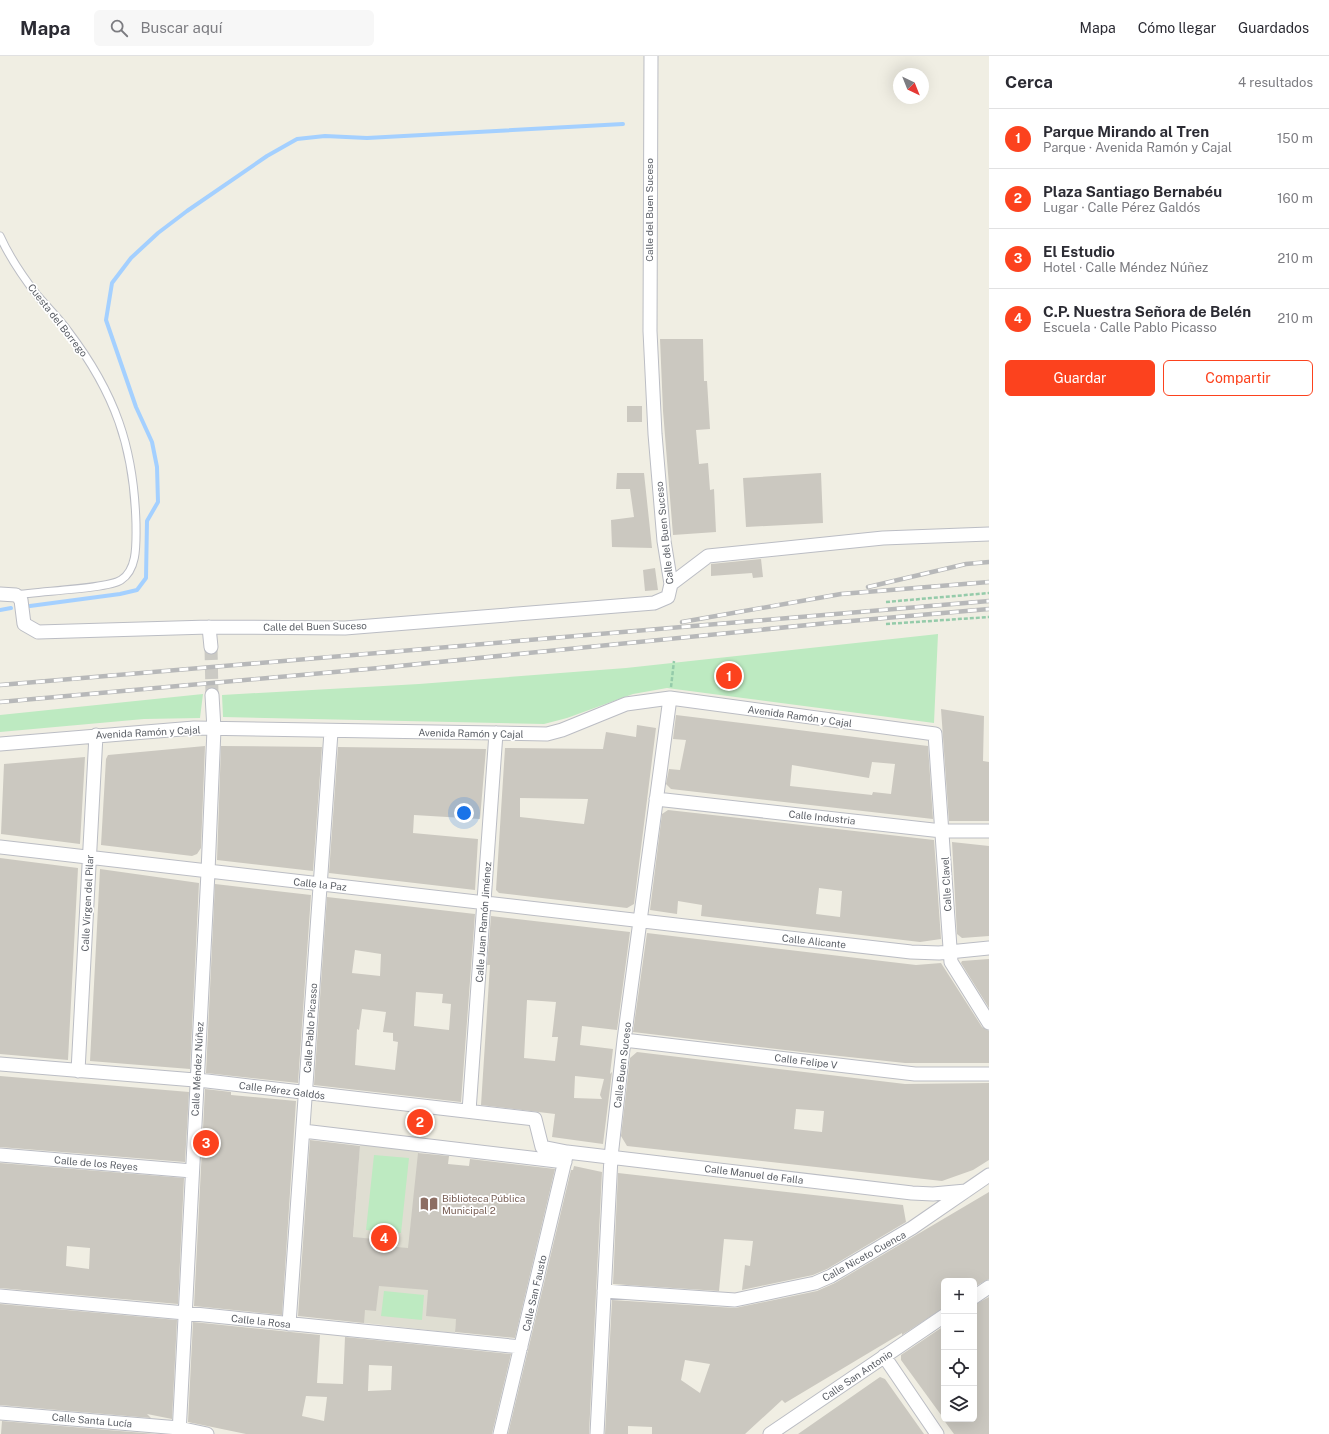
<!DOCTYPE html>
<html lang="es">
<head>
<meta charset="utf-8">
<style>
  body { margin:0; font-family:"Public Sans",sans-serif; background:#f7f7f7; color:#2b2b33 }
  .controls { position:absolute; right:12px; bottom:12px; display:grid; overflow:hidden; border-radius:6px; box-shadow:0 4px 16px #0002 }
  .controls button { width:36px; height:36px; display:grid; place-items:center; padding:0; border:0; border-bottom:1px solid #e1e1e2; background:#fff; color:#2b2b33; font:20px sans-serif }
  .compass { position:absolute; left:893px; top:12px; width:36px; height:36px; border-radius:50%; background:#fff; box-shadow:0 4px 16px #0002; rotate:137deg }
  .you { position:absolute; left:464px; top:757px; width:14px; height:14px; margin:-10px; border:3px solid #fff; border-radius:50%; background:#1a73e8; box-shadow:0 0 0 6px #1a73e833 }
  .badge { display:grid; place-items:center; width:26px; height:26px; border-radius:50%; background:#fc421e; color:#fff; font-size:13px; font-weight:700 }
  .pin { position:absolute; translate:-50% -50%; border:2px solid #fff; box-shadow:0 1px 4px #0006 }
  .list { margin:0; padding:0; list-style:none }
  h2 { display:flex; justify-content:space-between; align-items:center; height:52px; margin:0; padding:0 16px; font-size:17px }
  h2 small { font-size:13px; font-weight:400; color:#7c7c81 }
  .list li { display:grid; grid-template-columns:26px 1fr auto; gap:12px; align-items:center; box-sizing:border-box; height:60px; padding:0 16px; border-top:1px solid #e1e1e2 }
  .list b { display:block; font-size:15px; white-space:nowrap }
  .list p { margin:0; font-size:13px; white-space:nowrap; color:#7c7c81 }
  .list em { font-size:13px; font-style:normal; color:#7c7c81 }
  .actions { display:flex; gap:8px; padding:12px 16px }
  .actions a { flex:1; padding:9px 0; border:1px solid #fc421e; border-radius:6px; text-align:center; font-size:14px; color:#fc421e }
  .actions .main { background:#fc421e; color:#fff }
  .icon { flex:none; width:22px; height:22px; fill:none; stroke:currentColor; stroke-width:2; stroke-linecap:round; stroke-linejoin:round }
  .map { position:relative; flex:none; width:989px; height:1378px; overflow:hidden }
  header { display:flex; align-items:center; gap:24px; box-sizing:border-box; height:56px; padding:0 20px; background:#fff; border-bottom:1px solid #e1e1e2 }
  header strong { font-size:19px }
  nav { display:flex; gap:22px; margin-inline-start:auto; font-size:14px }
  .search { width:280px; height:36px; background:#f7f7f7; display:flex; align-items:center; gap:10px; box-sizing:border-box; padding:0 14px; border-radius:6px; color:#7c7c81; font-size:15px }
  main { display:flex }
  aside { flex:1; background:#fff }
  .map>svg:first-child { display:block }
</style>
</head>
<body>
<header>
<strong>Mapa</strong>
<div class="search"><svg class="icon" aria-label="search" viewBox="0 0 24 24"><circle cx="10" cy="10" r="6"/><path d="M15 15l6 6"/></svg>Buscar aquí</div>
<nav><a>Mapa</a><a>Cómo llegar</a><a>Guardados</a></nav>
</header>
<main>
<div class="map">
<svg width="989" height="1378" viewBox="0 0 989 1378">
  <rect width="100%" height="100%" fill="#f0eee3"/>
  <path fill="#dfded2" d="M360,1088l59,6 -9,83 49,53 -4,47 -108,-12z"/>
  <path fill="#bdeac1" d="M938,578l-4,89 -267,-35 -34,6 -66,24 -23,6 -321,-7 -1,-22 197,-11 207,-16z
    M203,638l-3,24 -56,1 -144,13v-17z
    M374,1099l35,3 -8,75 -35,-3z
    M384,1235l40,4 -2,25 -41,-4z"/>
  <g fill="none" stroke-linecap="round" stroke-linejoin="round">
    <path stroke="#a4d0ff" stroke-width="4" d="M30,550l90,-12 17,-4 9,-12 1,-57 11,-19 -1,-35 -5,-25 -16,-35 -30,-87 6,-37 19,-25 27,-25 29,-22 80,-55 30,-17 28,-3 42,2 256,-14
      M0,554l11,-2"/>
  </g>
  <path fill="#cbc8c0" fill-rule="evenodd" d="M660,283h43l1,42h3l3,48 -14,1 3,34 9,-1 2,27 4,-1 2,43 -43,3 -10,-124z
    M627,350h15v16h-15z
    M617,417h27l8,75 -40,-1 -1,-27 23,-3 -4,-28h-14z
    M821,417l2,50 -77,4 -3,-49z
    M761,503l2,18 -10,1 -1,-5 -41,3v-12z
    M655,512l3,22 -13,1 -2,-21z
    M941,653l43,7 -1,45 6,1v59h-40z
    M676,659l252,31 5,73 -262,-30 -5,-5 3,-15 11,1 6,-30 -13,-1zM872,706l23,2 -4,30 -18,-2 -1,3 -82,-9 2,-21 77,13z
    M637,669l19,3 -22,176 -7,4 -128,-15 -3,-3 9,-142 98,1 3,-17 30,5zM520,742l68,1 -4,25 -64,-7z
    M205,690l-4,102 -4,6 -5,2 -91,-11 5,-86 2,-4z
    M221,690l101,1 -9,124 -96,-11z
    M338,691l148,2 -6,70 -66,-4 -1,18 65,6 -3,51 -146,-17z
    M85,701l-5,87 -79,-10 3,-70z
    M668,754l266,30 7,99 -21,3 -219,-26 1,-11 -24,-4 -1,13 -27,-4 12,-96zM819,832l23,3 -2,26 -24,-3z
    M952,786l37,4v90l-27,2 -5,-4z
    M0,802l78,10 -10,192 -68,-6z
    M100,813l99,14 -9,186 -100,-8z
    M215,828l96,11 -13,188 -92,-10z
    M327,841l148,17 -14,188 -147,-17zM355,894l26,4 -1,22 -28,-3zM416,936l27,2 -1,9 9,1 -2,26 -35,-4zM362,953l24,3 -3,20 10,1v8l5,1 -3,28 -40,-5 2,-36 2,1z
    M491,860l139,16 -13,98 -35,-4 -2,19 33,4 -3,25 2,-2 -9,72 -51,-7 3,-23 -74,-9 9,-140h-3zM527,944l29,2 -4,35h6l-3,24 -31,-3zM575,1020l29,3 -4,16 2,4 -28,-1z
    M647,877l269,32 25,-2 41,64 7,4v32h-84l-103,-11 -169,-20z
    M989,903v49l-28,-45 1,-2z
    M637,996l268,32 84,-1v77l-16,10 -31,11 -315,-35 -6,-10 9,-78zM796,1053l28,2 -2,21 -28,-3z
    M0,1020l189,16 -4,70 -185,-15z
    M205,1033l26,3v3l65,6 -14,214 -88,-9z
    M310,1084l50,6 -7,91 32,3v6l23,2 10,-95 31,3 -1,8 21,2 1,-7 85,10 -40,169 -60,-6 1,-13 -30,-3 2,-26 -49,-4 -3,25 -11,-1 -1,13 -66,-7z
    M0,1107l184,15 -6,126 -178,-16zM67,1190l23,2 -1,21 -23,-3z
    M574,1110l28,6 -13,262h-81l63,-264h2z
    M618,1117l285,32 3,17 -79,47 -14,6 -71,15 3,-25 5,1 3,-25 -29,-2 -5,52 -106,-7z
    M989,1136v87l-15,8v-6h-30v27l-42,27v-2l-117,70 -3,-3 -37,34h-93v-7l-24,-1v8h-23l7,-134 123,8 82,-17 18,-8zM685,1304l25,4 -10,29 -19,-13z
    M989,1241v137h-35l-11,-15h31v-114z
    M0,1248l177,16 -5,99 -25,-5 4,4 -151,-13z
    M193,1266l127,13 -3,48 26,1 2,-47 166,17 -19,80h-246l-58,-12zM369,1309l23,1 -1,24 -23,1zM306,1340l21,1 -3,24 -22,-5z
    M944,1270v93l-43,-59v-5z
    M880,1321l5,2 39,55h-126z
    M2,1365l153,13h-154z"/>
  <g fill="none" stroke-linecap="round" stroke-linejoin="round">
    <path stroke="#cbcac4" stroke-width="13" stroke-dasharray="13 6" stroke-linecap="butt" d="M211,591l1,48"/>
    <g stroke="#bbbdc4" stroke-width="9">
      <path id="lane" d="M0,180c9,20 23,41 37,59 10,12 22,23 31,36 47,62 66,116 68,193 0,19 2,45 -15,56 -13,9 -84,11 -105,15"/>
    </g>
    <g stroke="#bbbdc4" stroke-width="15">
      <path id="street" d="M671,528l37,-28 175,-18 106,-4
        M0,538l16,1 5,5 3,24 14,8 171,-5 136,1 309,-25 14,-6 3,-13 -7,-43 -9,-107 -5,-103 1,-275
        M209,571l2,20
        M0,688l194,-16 353,6 15,-4 64,-26 44,-6 265,36 16,228 38,61
        M656,743l286,32h47
        M0,791l911,105 28,1 50,-5
        M624,984l291,34h74
        M0,1008l207,17 328,38 7,28 25,5 345,41 21,1 33,-3
        M78,1015l18,-336
        M469,1055l27,-378
        M303,1075l262,31
        M0,1099l192,16
        M604,1235l131,9 80,-17 16,-7 81,-48 77,-53
        M0,1240l185,17 336,34
        M974,1241l15,-10
        M289,1268l42,-592
        M884,1300l53,78
        M0,1357l179,15 28,6
        M179,1378l29,-562 6,-143 -2,-34
        M500,1378l67,-282
        M597,1378l14,-277 13,-117 46,-342
        M770,1378l174,-118"/>
    </g>
    <path stroke="#95cbaa" stroke-width="2.5" stroke-dasharray="4 2" stroke-linecap="butt" d="M886,546l103,-9
      M886,568l103,-7
      M671,631l3,-26"/>
    <use href="#lane" stroke="#fff" stroke-width="7"/>
    <use href="#street" stroke="#fff" stroke-width="13"/>
    <g stroke="#b7b8b9" stroke-width="4.5">
      <path id="rail" d="M868,531l98,-23 23,-2
        M682,566l159,-28 148,-12
        M0,629l989,-84
        M0,646l379,-34 449,-45 161,-14"/>
    </g>
    <use href="#rail" stroke="#fff" stroke-width="3" stroke-dasharray="9" stroke-linecap="butt"/>
  </g>
  <defs>
    <g id="library-bare" transform="scale(1.38)"><path d="M-6-4Q-3-5.5-.7-3.5V5Q-3 3-6 4ZM6-4Q3-5.5 .7-3.5V5Q3 3 6 4Z" fill="#8d6e63" stroke="#fff" stroke-width="2.5" paint-order="stroke"/></g>
  </defs>
  <g fill-rule="evenodd">
    <use href="#library-bare" x="429" y="1148"/>
  </g>
  <g text-anchor="middle" dominant-baseline="central" stroke-width="3.5" stroke-linejoin="round" paint-order="stroke">
    <g font-size="10" fill="#5b5f66" stroke="#fff">
      <text transform="translate(649 154) rotate(-90)">Calle del Buen Suceso</text>
      <text transform="translate(58 264) rotate(52)">Cuesta del Borrego</text>
      <text transform="translate(664 477) rotate(-96)">Calle del Buen Suceso</text>
      <text transform="translate(315 570) rotate(-1)">Calle del Buen Suceso</text>
      <text transform="translate(800 660) rotate(8)">Avenida Ramón y Cajal</text>
      <text transform="translate(148 676) rotate(-3)">Avenida Ramón y Cajal</text>
      <text transform="translate(471 677) rotate(1)">Avenida Ramón y Cajal</text>
      <text transform="translate(822 761) rotate(6)">Calle Industria</text>
      <text transform="translate(320 828) rotate(6)">Calle la Paz</text>
      <text transform="translate(946 828) rotate(-93)">Calle Clavel</text>
      <text transform="translate(87 847) rotate(-87)">Calle Virgen del Pilar</text>
      <text transform="translate(483 866) rotate(-86)">Calle Juan Ramón Jiménez</text>
      <text transform="translate(814 885) rotate(6)">Calle Alicante</text>
      <text transform="translate(310 972) rotate(-86)">Calle Pablo Picasso</text>
      <text transform="translate(806 1005) rotate(7)">Calle Felipe V</text>
      <text transform="translate(622 1009) rotate(-83)">Calle Buen Suceso</text>
      <text transform="translate(197 1013) rotate(-87)">Calle Méndez Núñez</text>
      <text transform="translate(282 1034) rotate(7)">Calle Pérez Galdós</text>
      <text transform="translate(96 1107) rotate(5)">Calle de los Reyes</text>
      <text transform="translate(754 1118) rotate(7)">Calle Manuel de Falla</text>
      <text transform="translate(864 1200) rotate(-29)">Calle Niceto Cuenca</text>
      <text transform="translate(534 1237) rotate(-77)">Calle San Fausto</text>
      <text transform="translate(261 1265) rotate(6)">Calle la Rosa</text>
      <text transform="translate(857 1319) rotate(-34)">Calle San Antonio</text>
      <text transform="translate(92 1364) rotate(5)">Calle Santa Lucía</text>
    </g>
    <g font-size="10" fill="#785e54" stroke="#fff" text-anchor="start">
      <text x="442" y="1142">Biblioteca Pública<tspan x="442" dy="12">Municipal 2</tspan></text>
    </g>
  </g>
</svg>
<div class="controls">
<button>+</button>
<button>−</button>
<button><svg class="icon" aria-label="locate" viewBox="0 0 24 24"><circle cx="12" cy="12" r="6"/><path d="M12 2v4M12 18v4M2 12h4M18 12h4"/></svg></button>
<button><svg class="icon" aria-label="layers" viewBox="0 0 24 24"><path d="M12 4l9 5-9 5-9-5zM3 14l9 5 9-5"/></svg></button>
</div>
<svg class="compass" viewBox="-18 -18 36 36"><path d="M0-13l5 13h-10z" fill="#e53935"/><path d="M0 13l5-13h-10z" fill="#7c7c81"/></svg>
<div class="you"></div>
<div class="pin badge" style="left:729px;top:620px">1</div>
<div class="pin badge" style="left:420px;top:1066px">2</div>
<div class="pin badge" style="left:206px;top:1087px">3</div>
<div class="pin badge" style="left:384px;top:1182px">4</div>
</div>
<aside>
<h2>Cerca<small>4 resultados</small></h2>
<ul class="list">
<li><span class="badge">1</span><div><b>Parque Mirando al Tren</b><p>Parque · Avenida Ramón y Cajal</p></div><em>150 m</em></li>
<li><span class="badge">2</span><div><b>Plaza Santiago Bernabéu</b><p>Lugar · Calle Pérez Galdós</p></div><em>160 m</em></li>
<li><span class="badge">3</span><div><b>El Estudio</b><p>Hotel · Calle Méndez Núñez</p></div><em>210 m</em></li>
<li><span class="badge">4</span><div><b>C.P. Nuestra Señora de Belén</b><p>Escuela · Calle Pablo Picasso</p></div><em>210 m</em></li>
</ul>
<div class="actions"><a class="main">Guardar</a><a>Compartir</a></div>
</aside>
</main>
</body>
</html>
